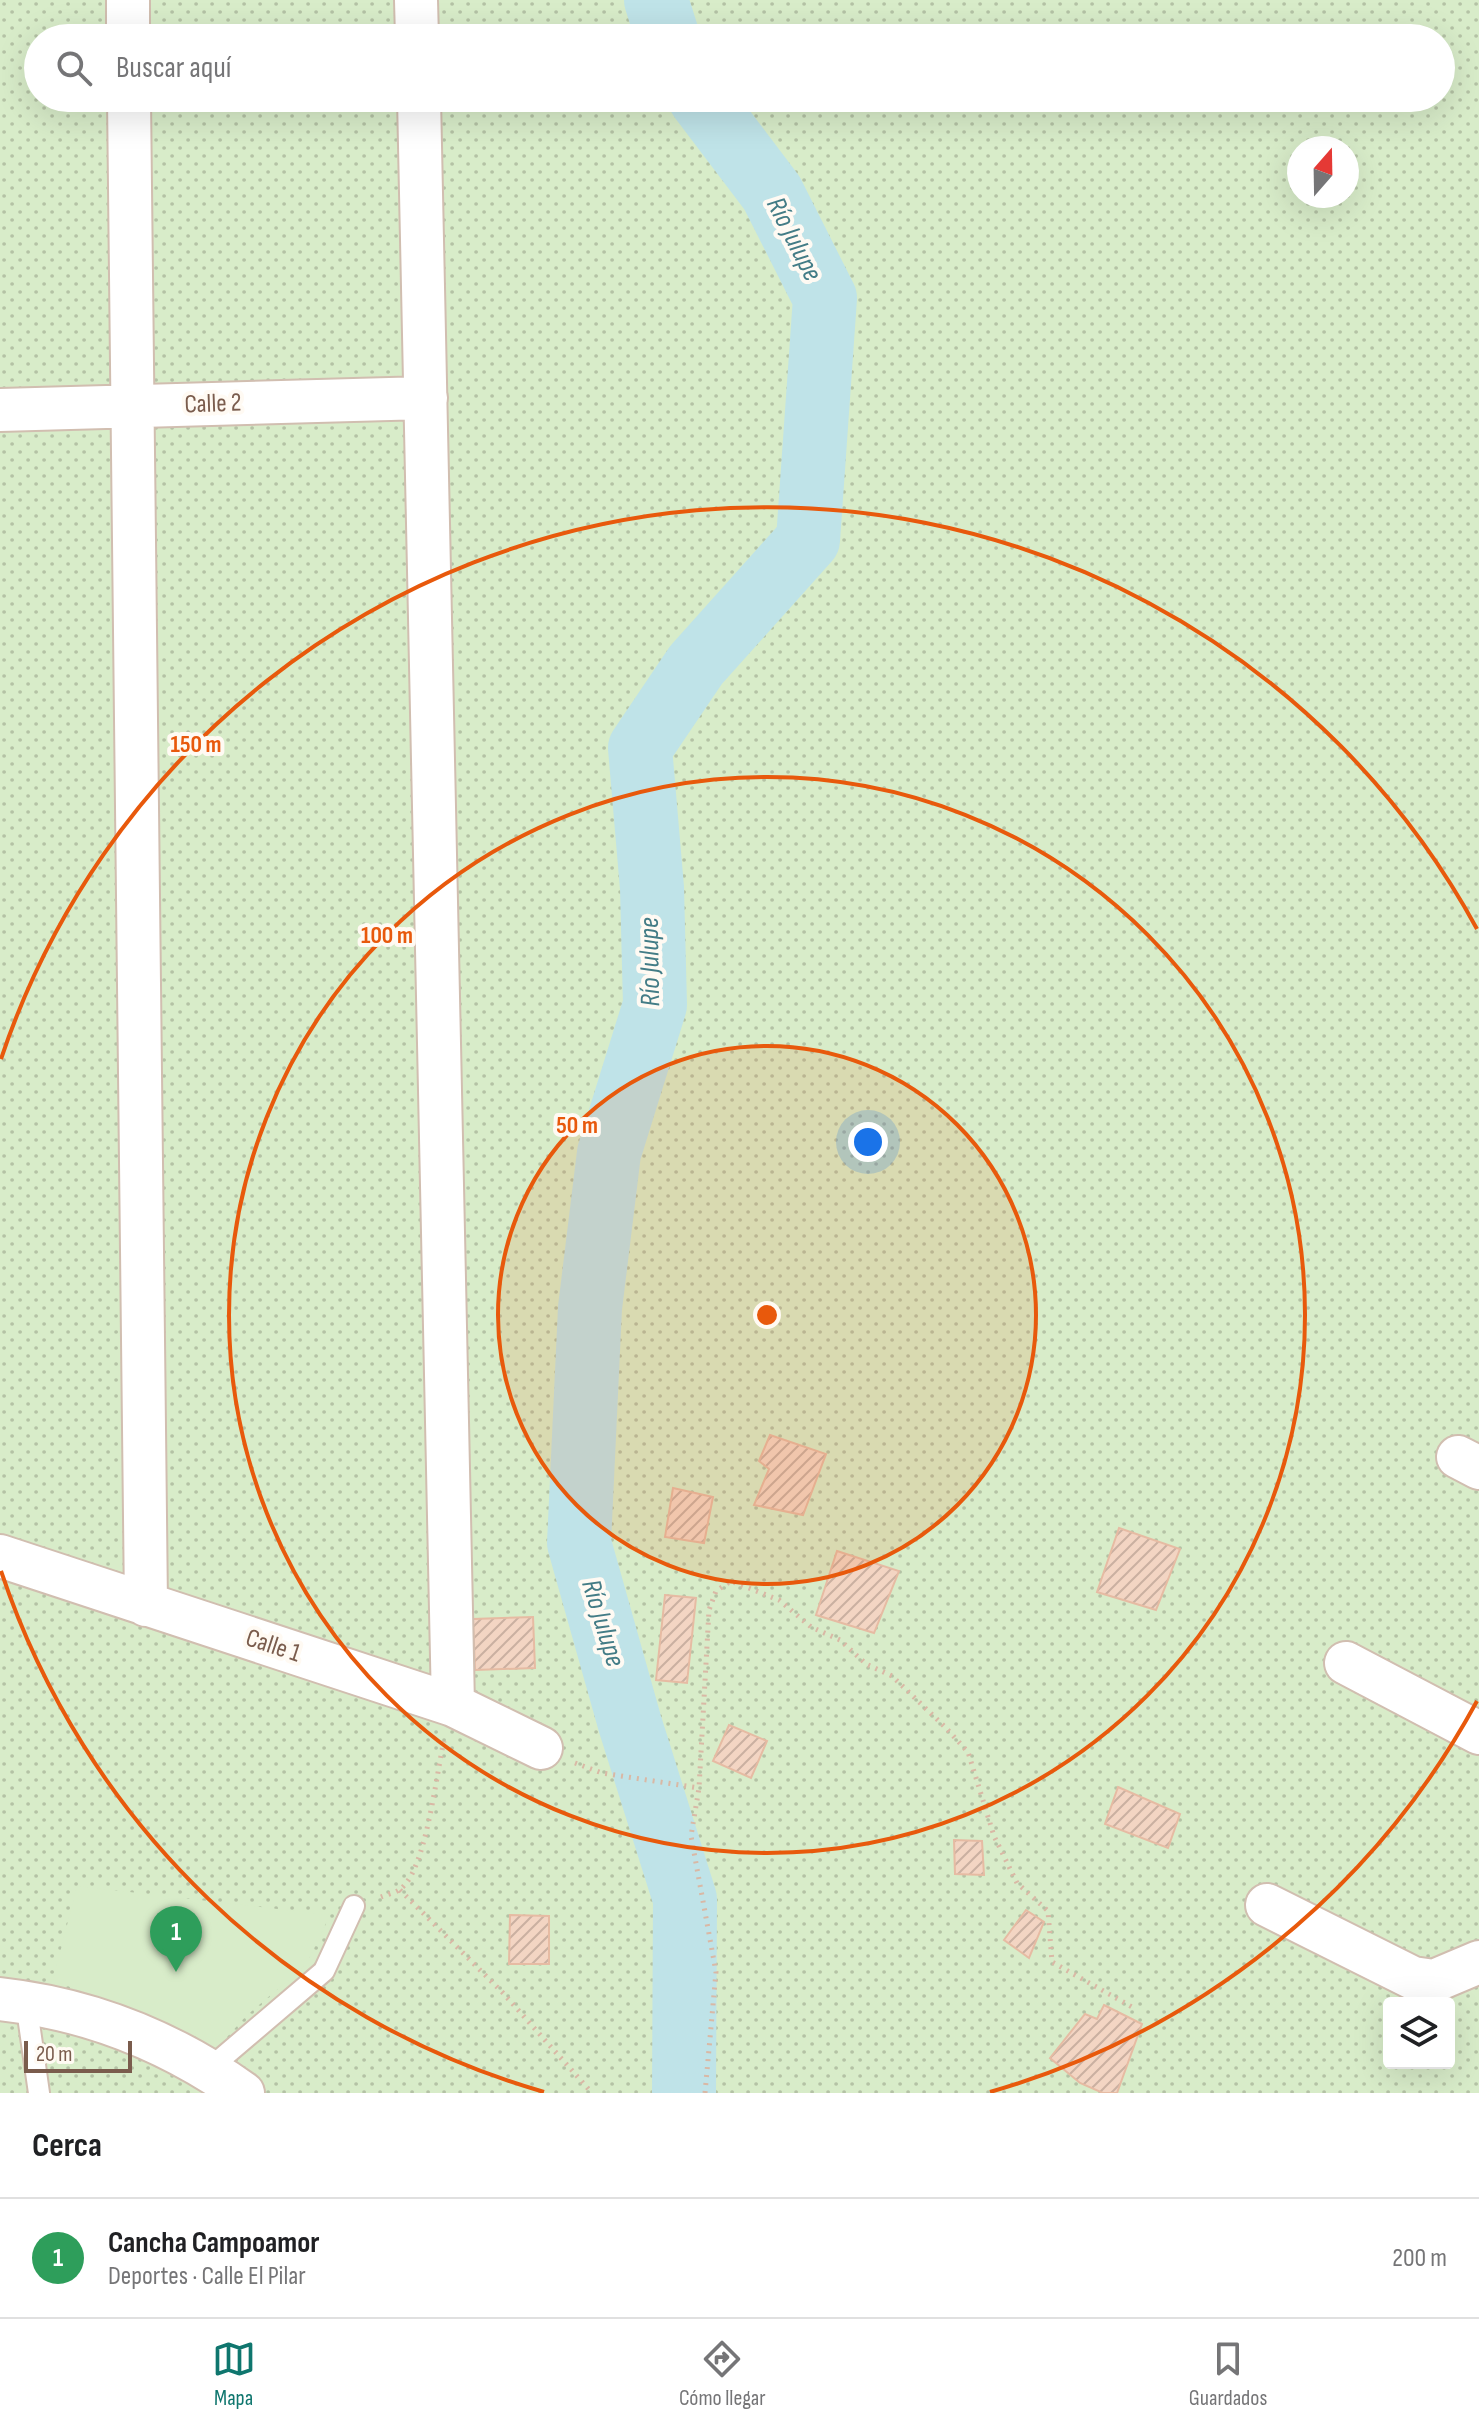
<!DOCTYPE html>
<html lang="es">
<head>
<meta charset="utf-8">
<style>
  body { margin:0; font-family:"Sofia Sans Condensed",sans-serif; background:#f6f6f6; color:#202124 }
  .controls { position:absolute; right:24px; bottom:24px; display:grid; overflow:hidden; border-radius:8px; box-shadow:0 8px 32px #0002 }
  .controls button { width:72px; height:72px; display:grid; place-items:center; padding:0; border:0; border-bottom:2px solid #e0e0e0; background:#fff; color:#202124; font:40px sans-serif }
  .compass { position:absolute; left:1287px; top:136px; width:72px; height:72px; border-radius:50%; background:#fff; box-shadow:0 8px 32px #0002; rotate:20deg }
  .scale { position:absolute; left:24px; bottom:20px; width:108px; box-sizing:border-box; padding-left:8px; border:4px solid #7a5c4d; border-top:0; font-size:22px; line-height:28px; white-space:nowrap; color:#7a5c4d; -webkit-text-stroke:6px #fffaf3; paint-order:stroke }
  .you { position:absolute; left:868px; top:1142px; width:28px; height:28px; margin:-20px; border:6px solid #fff; border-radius:50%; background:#1a73e8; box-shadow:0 0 0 12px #1a73e833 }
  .badge { display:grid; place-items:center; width:52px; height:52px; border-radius:50%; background:#0f766e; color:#fff; font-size:26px; font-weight:700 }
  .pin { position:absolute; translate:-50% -66px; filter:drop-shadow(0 2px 4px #0008) }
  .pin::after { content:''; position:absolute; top:42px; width:28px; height:24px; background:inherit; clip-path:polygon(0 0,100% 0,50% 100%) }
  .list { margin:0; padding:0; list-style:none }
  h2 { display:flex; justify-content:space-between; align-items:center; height:104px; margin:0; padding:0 32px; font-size:34px }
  h2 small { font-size:26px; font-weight:400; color:#757577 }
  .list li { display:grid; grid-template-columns:52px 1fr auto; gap:24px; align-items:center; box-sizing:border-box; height:120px; padding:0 32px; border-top:2px solid #e0e0e0 }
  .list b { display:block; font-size:30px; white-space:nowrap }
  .list p { margin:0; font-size:26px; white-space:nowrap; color:#757577 }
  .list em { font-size:26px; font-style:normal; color:#757577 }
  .icon { flex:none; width:44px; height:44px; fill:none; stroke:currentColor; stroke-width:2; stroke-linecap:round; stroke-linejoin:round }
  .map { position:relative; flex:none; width:1479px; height:2093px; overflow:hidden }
  .search { position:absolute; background:#fff; box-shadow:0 8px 32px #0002; left:24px; right:24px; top:24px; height:88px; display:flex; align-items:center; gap:20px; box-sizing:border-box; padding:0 28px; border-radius:44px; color:#757577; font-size:30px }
  .sheet { height:224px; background:#fff }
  nav { display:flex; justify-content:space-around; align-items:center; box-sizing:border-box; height:112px; border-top:2px solid #e0e0e0; background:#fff; font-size:22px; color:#757577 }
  nav a { display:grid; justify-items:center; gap:4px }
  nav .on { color:#0f766e }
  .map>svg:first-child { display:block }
</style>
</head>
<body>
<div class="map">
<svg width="1479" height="2093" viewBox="0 0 1479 2093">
  <defs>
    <pattern id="park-dots" width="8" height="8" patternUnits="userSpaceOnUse" patternTransform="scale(2)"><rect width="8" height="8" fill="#d8ecc9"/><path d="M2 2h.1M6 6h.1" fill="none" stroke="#b4c2a5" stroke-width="1.8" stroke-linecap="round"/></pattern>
    <pattern id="building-hatch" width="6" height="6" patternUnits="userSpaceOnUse" patternTransform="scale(2)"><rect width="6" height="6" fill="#f3d5c3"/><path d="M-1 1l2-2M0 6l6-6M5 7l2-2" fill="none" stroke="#cab0a1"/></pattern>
  </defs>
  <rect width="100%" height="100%" fill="#fdf6ec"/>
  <path fill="url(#park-dots)" fill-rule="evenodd" d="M0,0h1479v2093h-1479zM38,38h1403v60h-1403zM1299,148h48v48h-48zM1389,2003h60v60h-60z"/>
  <path fill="#d8ecc9" d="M77,1886l253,29 -24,50 -60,51 -27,30 -166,-66z"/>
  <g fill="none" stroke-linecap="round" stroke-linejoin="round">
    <path stroke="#bfe3e8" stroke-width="64" d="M656,0l12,38
      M684,2093l1,-194 -55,-175 -51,-181 11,-235 19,-155 46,-148 -3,-117 -12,-140 56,-83 112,-125 17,-242 -53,-105 -72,-95"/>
  </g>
  <path fill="url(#building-hatch)" stroke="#e6bba3" stroke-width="2" d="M770,1435l56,19 -23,61 -49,-10 15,-36 -10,-8z
    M673,1488l40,9 -9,46 -39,-6z
    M1119,1528l61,21 -24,61 -59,-18z
    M837,1551l62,20 -25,62 -58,-18z
    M665,1595l31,3 -9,85 -31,-3z
    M533,1617l2,51 -60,2 -2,-51z
    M729,1725l38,16 -16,37 -38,-17z
    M1118,1787l62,27 -12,34 -63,-24z
    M954,1840l28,1 2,34 -29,-1z
    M1026,1910l18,12 -15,36 -25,-18z
    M510,1915l39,1v48h-40z
    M1104,2005l38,19 -25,69h-14l-23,-10 -30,-25 35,-44 12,5z"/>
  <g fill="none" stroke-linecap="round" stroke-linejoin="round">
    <g stroke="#d1beb0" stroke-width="24">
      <path id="lane" d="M26,2002l13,91
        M209,2069l115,-98 30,-65"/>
    </g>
    <g stroke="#d1beb0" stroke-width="46">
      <path id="street" d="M128,0v38
        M416,0l1,38
        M129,98l17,1507
        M419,98l34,1607
        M0,410l426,-12
        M1458,1457l21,11
        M0,1556l453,149 88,43
        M1346,1663l133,70
        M1267,1905l146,73 21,3 45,-19
        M0,1999c90,10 170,42 243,94"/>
    </g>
    <path stroke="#d9b8a5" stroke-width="5" stroke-dasharray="2 6" stroke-linecap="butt" d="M575,1763l27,10 97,15
      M400,1890l103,103 89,100
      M381,1897c5,-2 13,-4 18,-7 27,-17 37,-116 45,-149
      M705,2093l11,-121 -25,-136 8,-48 10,-178 7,-19 15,-10 48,19 32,27 29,13 26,24 26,12 53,51 23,25 26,84 23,47 31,28 4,51 80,45"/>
    <use href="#lane" stroke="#fff" stroke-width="20"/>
    <use href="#street" stroke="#fff" stroke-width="42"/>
  </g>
  <circle cx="767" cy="1315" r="269" fill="#e8590c" fill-opacity=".12"/>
  <g fill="none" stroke="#e8590c" stroke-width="4">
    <circle cx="767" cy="1315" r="269"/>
    <circle cx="767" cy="1315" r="538"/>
    <path d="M1477 1701A808 808 0 0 1 990 2092M544 2092A808 808 0 0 1 1 1571M1 1059A808 808 0 0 1 1477 929"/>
  </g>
  <g text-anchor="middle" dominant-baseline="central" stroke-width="8" stroke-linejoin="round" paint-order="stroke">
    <g font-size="26" fill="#7a5c4d" stroke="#fffaf3">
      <text transform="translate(213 404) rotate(-2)">Calle 2</text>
      <text transform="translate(273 1646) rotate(18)">Calle 1</text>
    </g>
    <g font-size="28" font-style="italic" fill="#437c86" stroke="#fffaf3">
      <text transform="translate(794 239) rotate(63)">Río Julupe</text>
      <text transform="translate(650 962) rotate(-91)">Río Julupe</text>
      <text transform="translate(603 1623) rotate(73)">Río Julupe</text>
    </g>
  </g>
  <circle cx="767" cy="1315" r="12" fill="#e8590c" stroke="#fffaf3" stroke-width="4"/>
  <g font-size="24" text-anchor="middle" font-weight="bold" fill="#e8590c" stroke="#fffaf3" stroke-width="8" stroke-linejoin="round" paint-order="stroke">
    <text x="196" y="752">150 m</text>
    <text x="387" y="943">100 m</text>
    <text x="577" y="1133">50 m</text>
  </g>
</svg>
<div class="controls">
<button><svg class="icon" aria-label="layers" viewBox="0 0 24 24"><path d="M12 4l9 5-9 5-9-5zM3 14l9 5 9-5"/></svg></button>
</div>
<svg class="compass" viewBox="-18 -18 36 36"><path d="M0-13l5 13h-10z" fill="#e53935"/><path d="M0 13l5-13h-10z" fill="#757577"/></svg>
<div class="scale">20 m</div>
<div class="you"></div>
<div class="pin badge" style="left:176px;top:1972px;background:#2e9e5b">1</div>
<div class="search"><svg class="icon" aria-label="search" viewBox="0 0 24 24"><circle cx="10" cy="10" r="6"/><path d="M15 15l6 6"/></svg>Buscar aquí</div>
</div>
<section class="sheet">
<h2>Cerca<small></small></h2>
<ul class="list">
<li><span class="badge" style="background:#2e9e5b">1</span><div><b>Cancha Campoamor</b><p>Deportes · Calle El Pilar</p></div><em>200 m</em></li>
</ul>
</section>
<nav>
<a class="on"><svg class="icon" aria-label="map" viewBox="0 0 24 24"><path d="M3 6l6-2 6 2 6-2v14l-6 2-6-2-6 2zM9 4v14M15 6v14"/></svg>Mapa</a>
<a><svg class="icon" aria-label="directions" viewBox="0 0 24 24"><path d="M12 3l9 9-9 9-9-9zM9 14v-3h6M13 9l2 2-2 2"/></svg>Cómo llegar</a>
<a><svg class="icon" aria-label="saved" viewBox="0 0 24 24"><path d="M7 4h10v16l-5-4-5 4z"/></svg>Guardados</a>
</nav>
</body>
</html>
